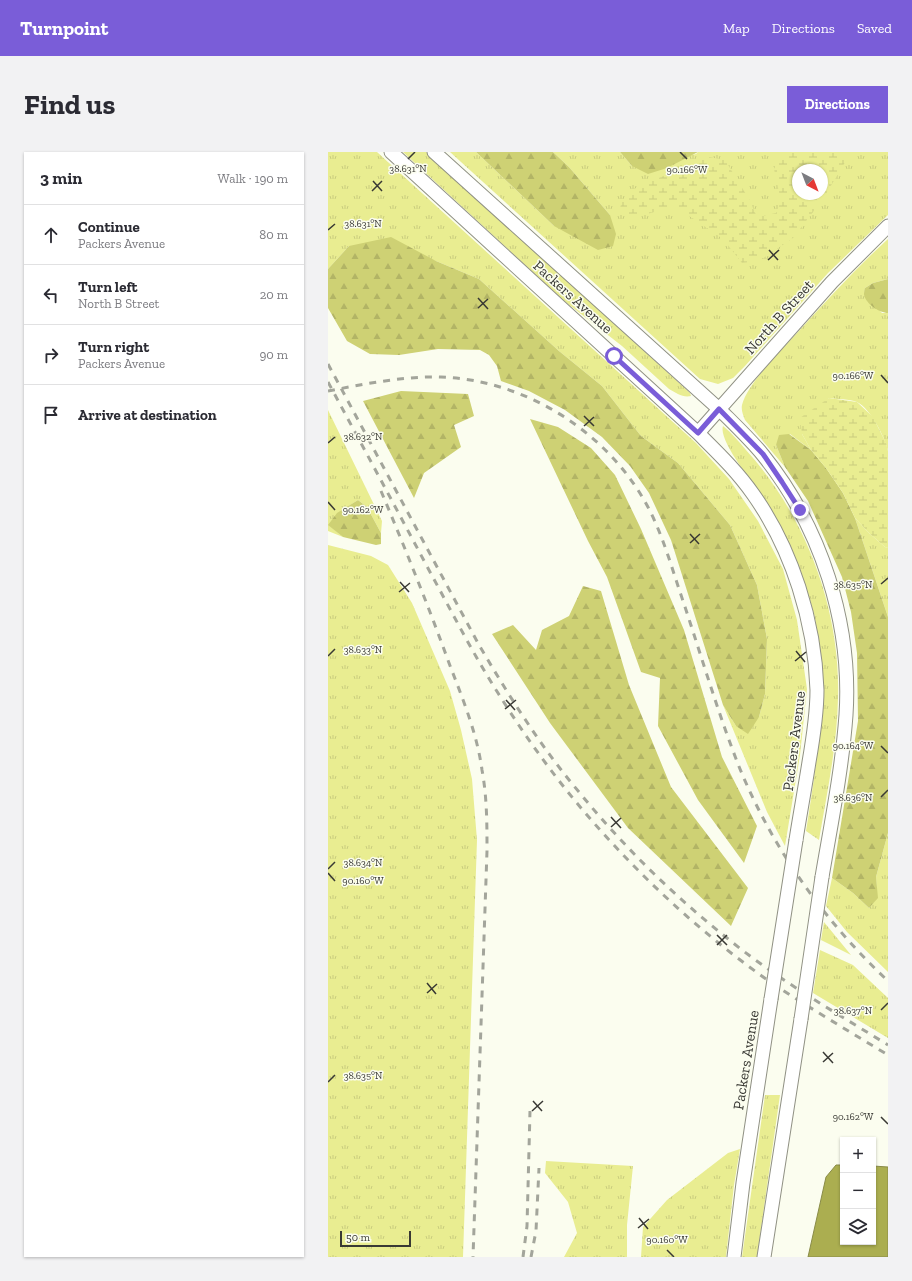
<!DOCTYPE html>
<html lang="en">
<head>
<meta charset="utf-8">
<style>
  body { margin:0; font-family:"Zilla Slab",serif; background:#f2f2f3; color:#2b2b33 }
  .controls { position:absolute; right:12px; bottom:12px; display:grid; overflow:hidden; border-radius:0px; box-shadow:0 1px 3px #0004 }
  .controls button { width:36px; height:36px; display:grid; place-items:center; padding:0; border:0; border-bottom:1px solid #e1e1e2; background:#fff; color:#2b2b33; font:20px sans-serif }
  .compass { position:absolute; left:464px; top:12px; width:36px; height:36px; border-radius:50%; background:#fff; box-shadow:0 1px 3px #0004; rotate:138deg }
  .scale { position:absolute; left:12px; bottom:10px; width:71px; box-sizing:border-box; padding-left:4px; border:2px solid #393934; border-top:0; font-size:11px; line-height:14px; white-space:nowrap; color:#393934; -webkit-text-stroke:3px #fbfdef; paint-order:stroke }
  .stop { position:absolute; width:12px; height:12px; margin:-9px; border:3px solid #7a5dd8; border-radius:50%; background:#fff }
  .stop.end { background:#7a5dd8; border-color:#fff; box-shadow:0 1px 4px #0008 }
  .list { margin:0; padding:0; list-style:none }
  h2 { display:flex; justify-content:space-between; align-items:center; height:52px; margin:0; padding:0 16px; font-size:17px }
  h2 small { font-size:13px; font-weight:400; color:#7c7c81 }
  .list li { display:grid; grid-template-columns:26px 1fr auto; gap:12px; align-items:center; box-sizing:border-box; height:60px; padding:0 16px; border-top:1px solid #e1e1e2 }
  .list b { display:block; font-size:15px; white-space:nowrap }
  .list p { margin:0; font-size:13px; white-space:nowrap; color:#7c7c81 }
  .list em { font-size:13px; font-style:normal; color:#7c7c81 }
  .icon { flex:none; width:22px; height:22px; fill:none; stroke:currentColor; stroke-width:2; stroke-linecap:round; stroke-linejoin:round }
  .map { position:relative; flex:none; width:560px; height:1105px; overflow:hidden; border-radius:0px }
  header { display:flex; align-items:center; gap:24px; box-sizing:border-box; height:56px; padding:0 20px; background:#7a5dd8; color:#fff }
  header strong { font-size:19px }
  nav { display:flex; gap:22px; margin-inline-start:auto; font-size:14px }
  .intro { display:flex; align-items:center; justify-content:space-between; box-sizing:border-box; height:96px; padding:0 24px }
  h1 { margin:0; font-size:28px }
  .button { padding:10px 18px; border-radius:0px; background:#7a5dd8; color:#fff; font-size:14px; font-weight:700 }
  main { display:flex; gap:24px; padding:0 24px }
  aside { flex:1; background:#fff; border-radius:0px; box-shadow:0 1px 3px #0004 }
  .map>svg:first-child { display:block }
</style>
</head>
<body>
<header>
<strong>Turnpoint</strong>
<nav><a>Map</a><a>Directions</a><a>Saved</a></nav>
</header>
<div class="intro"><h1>Find us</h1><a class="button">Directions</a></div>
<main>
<aside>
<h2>3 min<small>Walk · 190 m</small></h2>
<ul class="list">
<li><svg class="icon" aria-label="ahead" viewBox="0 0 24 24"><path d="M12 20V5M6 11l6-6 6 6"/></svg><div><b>Continue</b><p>Packers Avenue</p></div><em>80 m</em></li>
<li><svg class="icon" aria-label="left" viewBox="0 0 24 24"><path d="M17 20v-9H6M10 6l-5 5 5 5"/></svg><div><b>Turn left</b><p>North B Street</p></div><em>20 m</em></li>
<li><svg class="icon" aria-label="right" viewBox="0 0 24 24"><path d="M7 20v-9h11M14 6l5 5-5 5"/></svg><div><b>Turn right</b><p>Packers Avenue</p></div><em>90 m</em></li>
<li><svg class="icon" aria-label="arrive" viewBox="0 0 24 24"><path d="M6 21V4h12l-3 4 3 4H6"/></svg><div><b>Arrive at destination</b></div></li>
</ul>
</aside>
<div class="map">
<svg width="560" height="1105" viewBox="0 0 560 1105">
  <defs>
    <pattern id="grass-tufts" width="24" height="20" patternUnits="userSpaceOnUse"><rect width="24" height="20" fill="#e9ed91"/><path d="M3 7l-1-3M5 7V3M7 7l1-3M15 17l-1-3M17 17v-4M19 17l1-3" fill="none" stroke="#c9cc7e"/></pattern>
    <pattern id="forest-firs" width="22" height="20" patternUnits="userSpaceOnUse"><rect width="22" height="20" fill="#ced174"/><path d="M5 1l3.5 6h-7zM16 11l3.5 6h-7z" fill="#b2b465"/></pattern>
    <pattern id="wetland-marsh" width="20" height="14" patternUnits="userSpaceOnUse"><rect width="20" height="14" fill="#e9ed91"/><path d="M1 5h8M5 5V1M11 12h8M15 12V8" fill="none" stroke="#c9cc7e"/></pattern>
  </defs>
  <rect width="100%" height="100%" fill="#fbfdef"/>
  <path fill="url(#grass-tufts)" fill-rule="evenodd" d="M0,0h49l319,291 33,36 29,42 25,48 14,51 10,69 -7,66 -15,91 -18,-34 -44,-107 13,21 23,-9 6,-23 2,-55 -10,-54 -27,-60 -52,-62 -37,-27 -39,-50 -43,-35 -80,-72 -43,-18 -87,-15 -21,23z
    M75,0h23l264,241 1,3c-8,2 -15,-3 -22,-7l-47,-43 -59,-46z
    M122,0h26l78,74 56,-11 -41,-48 -16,-15h67l12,14 64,-12 2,-2h190v63l-60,58 -83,93 -12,12 -15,6 -18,-5zM470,18h24v24h-24z
    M560,87v40l-15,4 -8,5 -1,7 18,18h6v138c-3,-14 -18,-43 -31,-49 -7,-3 -21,-3 -28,-4l-27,36 9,16 -21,-16 -14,11 9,22 -40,-47c-2,-5 -4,-10 -3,-15 5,-21 40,-56 55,-72 29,-32 59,-65 91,-94z
    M0,258l54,111 -1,12 -14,-26 -9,-7 -11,7 -18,18 14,12 -15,-6z
    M395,274c9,7 16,16 23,24 60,66 95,160 92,249 -1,47 -11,94 -19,141l-13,-9c10,-63 20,-126 12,-190 -1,-8 -2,-18 -4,-27 -8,-29 -19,-57 -32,-85 -5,-11 -13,-23 -20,-33 -9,-13 -44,-56 -39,-70z
    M527,366l14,15 16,14 3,1v69z
    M0,393l43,11 17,9 24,38 38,88 11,39 11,49 5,61 -14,417h-135z
    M560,681v139l-41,-40 -21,-26 6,-28 21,15 16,15 8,-10 -1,-21z
    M496,770l27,33 -30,-15z
    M492,798l33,15 35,33v40l-75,-45z
    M437,943h15l-23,162h-15z
    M412,997l-6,36 -8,72h-85l2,-30 24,-27 61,-47z
    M218,1009l87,5 -6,59v32h-63l13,-24 -9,-31 -23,-29z"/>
  <path fill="url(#forest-firs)" d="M148,0h77l16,15 41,48 6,19 -3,12 -15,4 -44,-24z
    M292,0h78l-31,16 -19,6 -16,-8z
    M63,85l45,24 43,18 80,72 43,35 39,50 37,27 52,62 27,60 10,54 -2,55 -6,23 -11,17 -12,-8 -13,-21 -52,-165 -22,-47 -19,-27 -28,-29 -37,-27 -36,-19 -28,-10 -4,-15 -8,-11 -9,-5 -42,-1 -39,6 -29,-1 -23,-13 -19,-33v-39l21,-23z
    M560,127v34c-8,0 -22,-9 -24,-18 0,-2 0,-4 1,-7l8,-5z
    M73,239l67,3 6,22 -20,9 7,22 -37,26 -10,25 -51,-97z
    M202,267l28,8 33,21 24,27 26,54 43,101 38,127 35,69 -13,37 -46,-63 -40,-74 2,-48 -19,-6 -34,-95 -19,-36z
    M461,282l22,16 15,18 17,25 12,25 33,99v216l-12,44 2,21 -9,10 -16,-15 -21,-15 26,-157 -1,-68 -6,-41 -9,-35 -34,-76 -23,-34 -9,-22 3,-10z
    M30,348l9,7 14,26v11l-5,1 -33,-8 -15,-12 9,-12z
    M255,434l18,5 28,94 42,102 77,101 -17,38 -103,-98 -78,-105 -58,-89 21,-9 23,25 6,-20 27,-14z"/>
  <path fill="url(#wetland-marsh)" fill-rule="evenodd" d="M452,0h67v7l-24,40 -30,39 -34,23 -17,2 -19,-24 -29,-20 -19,-11 -21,4 -23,7 -12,-7 3,-11 15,-14 72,-30 16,3 24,39 8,18 19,-4 5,-12 -7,-32zM470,18h24v24h-24z
    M501,246l28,4 16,15 13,26 2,8v97l-3,-1 -16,-14 -14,-15 -12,-25 -17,-25 -15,-18 -9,-16 -2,-16z"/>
  <path fill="#abae50" stroke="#898b48" d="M508,1013h7v77h30v-76l15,1v90h-80l18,-80z"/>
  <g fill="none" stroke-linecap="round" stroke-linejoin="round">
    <g stroke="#909184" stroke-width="15">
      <path id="secondary" d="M63,0l307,281c19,19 39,38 55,61 39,55 62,128 64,196 0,24 -4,49 -8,72 -4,26 -9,52 -13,78
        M106,0l285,257c15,15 31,30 44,46 58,72 89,168 83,260 -4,55 -15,109 -24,162
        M370,281l134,-151 56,-56
        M406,1105l9,-74 28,-184
        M436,1105l37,-238"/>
    </g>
    <use href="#secondary" stroke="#fff" stroke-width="13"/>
    <path stroke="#a3a59b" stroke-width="3" stroke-dasharray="7 7" stroke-linecap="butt" d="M0,212l151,281c30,51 62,102 100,147 44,54 94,103 148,146 50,41 106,73 161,107
      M0,230c34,63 68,126 102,190 22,40 43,82 68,121 33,53 71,104 114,150 46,50 99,97 154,136 40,27 81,51 122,76
      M0,239c37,-7 75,-15 113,-14 86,3 170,57 209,134 13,26 21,54 30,81 20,59 37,119 60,177 33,80 85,153 148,212
      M53,339c24,57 47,114 68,172 13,34 28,70 33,107 5,27 5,54 5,81l-14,406
      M195,1105l4,-31 3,-115
      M203,1105l5,-26 3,-63"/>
    <g stroke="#909184" stroke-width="15" stroke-linecap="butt">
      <path id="secondary-bridge" d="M443,847l25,-159
        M473,867l21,-142"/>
    </g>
    <use href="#secondary-bridge" stroke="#fff" stroke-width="13"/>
  </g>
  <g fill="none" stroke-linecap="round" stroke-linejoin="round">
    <path stroke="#7a5dd8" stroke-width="5" d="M286,204l84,77 21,-24 44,45 19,28 18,28"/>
  </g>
  <path fill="none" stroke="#393934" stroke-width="1.5" d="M352,0l7,7M80,7l7,-7M45,29l9,10M44,39l10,-10M0,78l7,-6M441,98l9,10M440,108l11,-10M150,146l10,11M150,156l10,-9M553,223l7,8M256,264l10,10M256,274l10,-9M0,291l7,-6M0,350l7,8M362,382l9,10M362,391l10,-9M72,430l9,10M553,432l7,-6M71,440l11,-9M468,499l9,11M0,504l7,-7M467,509l11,-9M178,548l9,10M177,557l11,-9M553,594l7,7M553,645l7,-7M283,665l10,11M283,675l10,-9M0,717l7,-7M0,721l7,8M389,783l10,10M389,793l10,-10M99,831l9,11M99,841l10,-9M553,858l7,-7M495,900l10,11M495,910l10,-9M0,930l7,-7M205,949l9,10M204,959l11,-10M553,965l7,7M311,1066l9,11M310,1076l11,-9M339,1098l7,7"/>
  <g text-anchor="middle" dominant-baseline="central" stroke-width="3" stroke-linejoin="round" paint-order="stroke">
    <g font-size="15" fill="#393934" stroke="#fbfdef">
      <text transform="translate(245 145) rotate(42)">Packers Avenue</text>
      <text transform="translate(451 165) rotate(-48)">North B Street</text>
      <text transform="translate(466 589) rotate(-83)">Packers Avenue</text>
      <text transform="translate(418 908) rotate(-81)">Packers Avenue</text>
    </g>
  </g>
  <g font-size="10" text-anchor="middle" fill="#393934" stroke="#fbfdef" stroke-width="3" stroke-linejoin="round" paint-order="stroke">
    <text x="80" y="20">38.631°N</text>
    <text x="359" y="21">90.166°W</text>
    <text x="35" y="75">38.631°N</text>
    <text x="525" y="227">90.166°W</text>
    <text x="35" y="288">38.632°N</text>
    <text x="35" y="361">90.162°W</text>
    <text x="525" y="436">38.635°N</text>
    <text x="35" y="501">38.633°N</text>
    <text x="525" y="597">90.164°W</text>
    <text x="525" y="649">38.636°N</text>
    <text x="35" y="714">38.634°N</text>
    <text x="35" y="732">90.160°W</text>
    <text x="525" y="862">38.637°N</text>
    <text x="35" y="927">38.635°N</text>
    <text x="525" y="968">90.162°W</text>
    <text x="339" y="1091">90.160°W</text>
  </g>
</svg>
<div class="controls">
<button>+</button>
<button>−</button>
<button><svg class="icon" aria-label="layers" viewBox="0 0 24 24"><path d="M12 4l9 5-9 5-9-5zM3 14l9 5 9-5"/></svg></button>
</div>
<svg class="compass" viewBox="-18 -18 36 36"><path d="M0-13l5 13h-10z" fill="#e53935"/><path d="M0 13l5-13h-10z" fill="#7c7c81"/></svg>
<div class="scale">50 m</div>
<div class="stop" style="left:286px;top:204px"></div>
<div class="stop end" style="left:472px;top:358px"></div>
</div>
</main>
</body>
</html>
